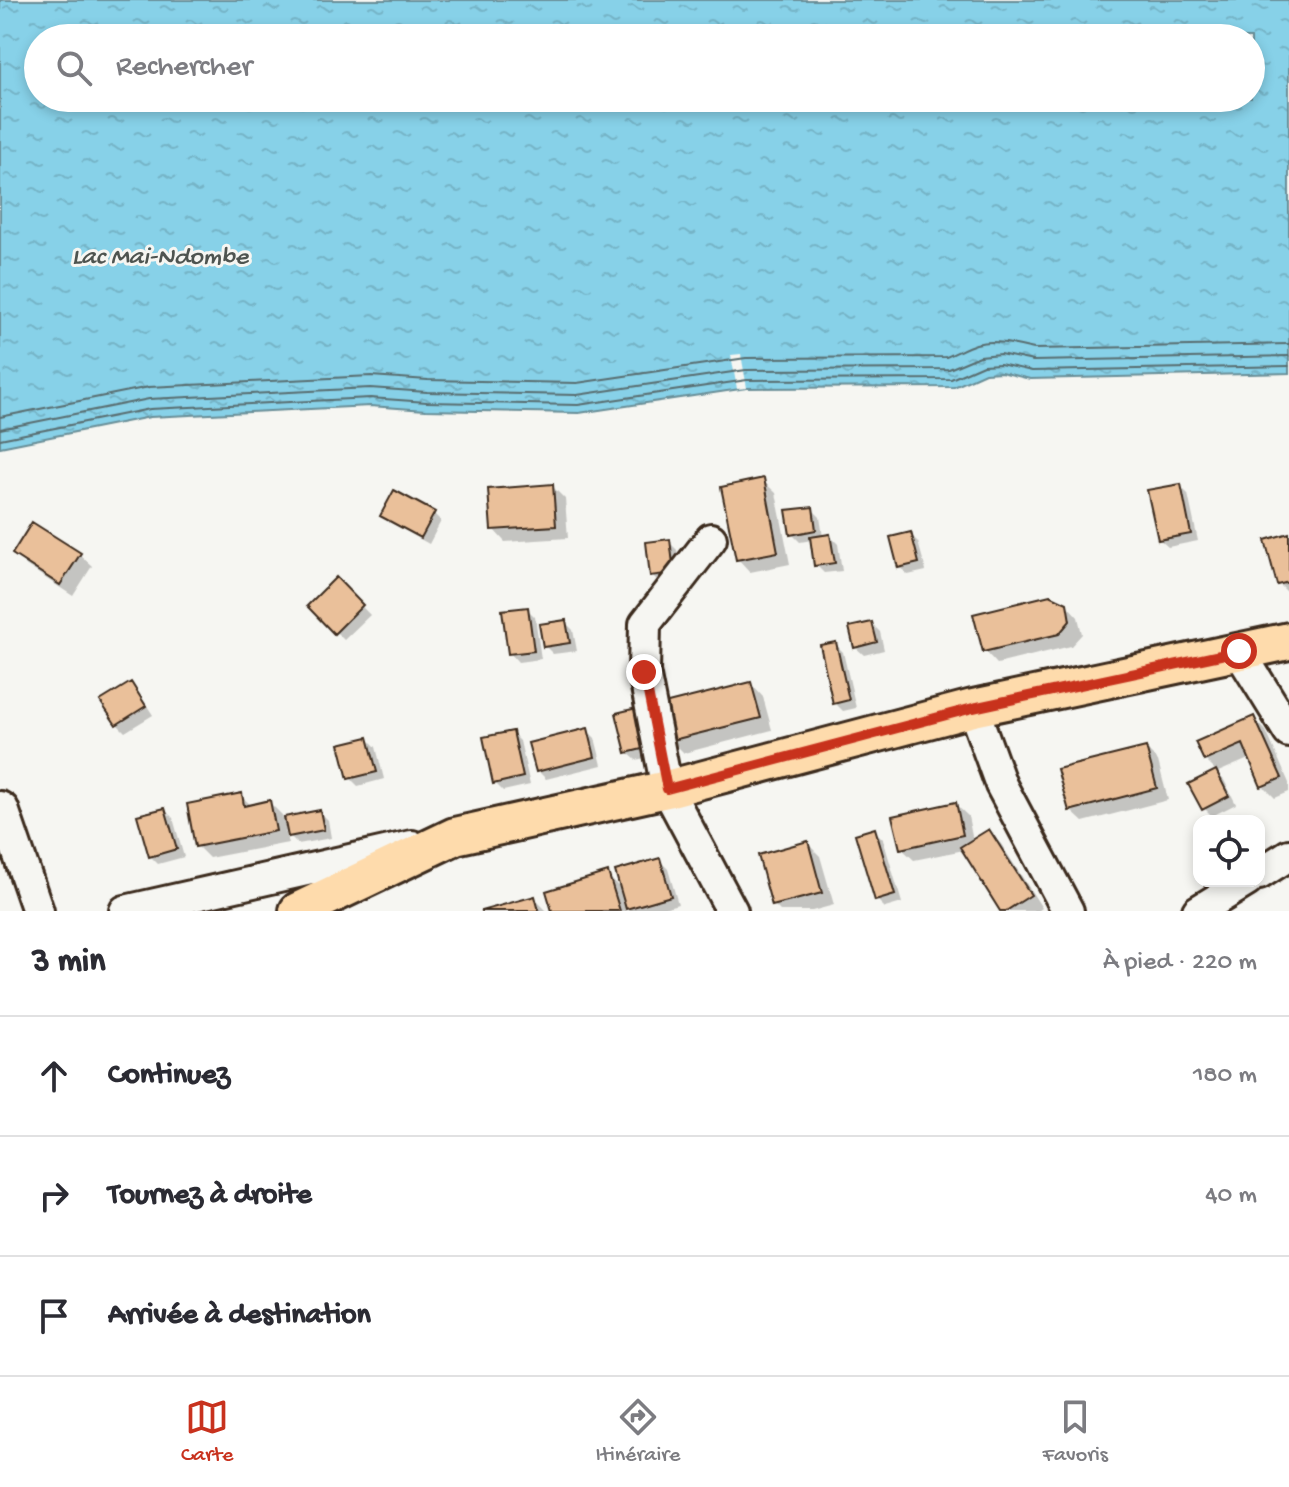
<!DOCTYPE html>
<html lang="fr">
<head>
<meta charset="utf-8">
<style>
  body { margin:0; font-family:"Gochi Hand",sans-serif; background:#f2f2f3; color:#2b2b33 }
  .controls { position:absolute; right:24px; bottom:24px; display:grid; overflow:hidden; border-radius:16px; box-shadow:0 4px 12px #0003 }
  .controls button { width:72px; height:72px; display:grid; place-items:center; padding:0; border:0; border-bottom:2px solid #e1e1e2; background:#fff; color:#2b2b33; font:40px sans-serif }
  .stop { position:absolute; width:24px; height:24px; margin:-18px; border:6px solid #c8321e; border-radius:50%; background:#fff }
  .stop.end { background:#c8321e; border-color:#fff; box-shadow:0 2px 8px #0008 }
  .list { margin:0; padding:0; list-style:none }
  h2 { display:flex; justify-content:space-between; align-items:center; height:104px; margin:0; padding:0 32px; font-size:34px }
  h2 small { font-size:26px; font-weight:400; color:#7c7c81 }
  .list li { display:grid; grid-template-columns:52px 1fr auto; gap:24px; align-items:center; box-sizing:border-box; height:120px; padding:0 32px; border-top:2px solid #e1e1e2 }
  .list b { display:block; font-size:30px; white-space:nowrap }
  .list em { font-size:26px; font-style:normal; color:#7c7c81 }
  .icon { flex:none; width:44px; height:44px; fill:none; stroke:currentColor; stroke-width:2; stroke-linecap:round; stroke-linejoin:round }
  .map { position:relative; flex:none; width:1289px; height:911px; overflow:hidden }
  .search { position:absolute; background:#fff; box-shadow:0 4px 12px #0003; left:24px; right:24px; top:24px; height:88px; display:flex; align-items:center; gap:20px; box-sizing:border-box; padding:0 28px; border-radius:44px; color:#7c7c81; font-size:30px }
  .sheet { height:464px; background:#fff }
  nav { display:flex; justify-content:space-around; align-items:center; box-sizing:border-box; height:112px; border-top:2px solid #e1e1e2; background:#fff; font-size:22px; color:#7c7c81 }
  nav a { display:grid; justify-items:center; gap:4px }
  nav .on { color:#c8321e }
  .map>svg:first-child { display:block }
</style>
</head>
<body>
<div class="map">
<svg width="1289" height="911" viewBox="0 0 1289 911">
  <defs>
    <pattern id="water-ripples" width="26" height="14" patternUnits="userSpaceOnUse" patternTransform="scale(2)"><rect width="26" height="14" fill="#87d1e8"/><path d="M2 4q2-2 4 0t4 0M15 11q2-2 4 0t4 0" fill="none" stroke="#75b4c7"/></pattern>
  </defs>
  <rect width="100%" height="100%" fill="#f6f6f2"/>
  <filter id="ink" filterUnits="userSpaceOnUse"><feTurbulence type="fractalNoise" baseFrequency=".0125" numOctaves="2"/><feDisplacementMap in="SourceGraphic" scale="16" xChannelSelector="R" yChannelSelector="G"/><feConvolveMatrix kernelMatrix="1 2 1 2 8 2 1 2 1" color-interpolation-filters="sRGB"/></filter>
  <g filter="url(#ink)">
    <path fill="url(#water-ripples)" stroke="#698e97" stroke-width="2" fill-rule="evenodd" d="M0,0h1289v373l-259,6 -29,-7 -16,1 -31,14 -207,1 -168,25 -153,-3 -56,-4 -220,11 -150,30zM38,38h1213v60h-1213z"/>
    <path fill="#f6f6f2" d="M741,354l6,34 -10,1 -6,-34z"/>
    <path fill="#0003" d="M763,481l13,12 14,71 -40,8 -12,-13z
      M552,486l13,13 3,39 -63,4 -12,-13z
      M1180,486l8,8 10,47 -30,6 -9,-8z
      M812,509l8,8 3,20 7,-1 8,8 4,27 -18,2 -8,-8 -4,-25 -12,2 -8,-8z
      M433,513l8,8 -12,23 -38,-21 -8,-8z
      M910,534l8,8 8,29 -18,4 -8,-8z
      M1289,535v59l-10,-10z
      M669,542l8,8 4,30 -21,3 -8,-8z
      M14,554h65l13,12 -19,30 -46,-30z
      M336,580l34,35 -26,25 -34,-34z
      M1066,604l12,13 4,17 -11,12 -74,18 -12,-13z
      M527,609l8,8 6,42 -23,3 -8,-9z
      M565,622l8,8 4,21 -24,3 -8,-8z
      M872,624l8,8 4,18 -20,5 -9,-8z
      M835,644l8,8 13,56 -13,3 -8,-8z
      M130,684l8,8 15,23 -28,17 -8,-8z
      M751,684l12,13 9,33 -88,23 -13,-13z
      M618,714l43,40 -25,6 -9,-8z
      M1254,718l12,13 23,52v9l-14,6 -12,-12 -12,-28 -35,15 8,7 12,24 -24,12 -8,-8 -13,-23 26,-13 -12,-12z
      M587,730l8,8 7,27 -56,14 -8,-8z
      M512,733l8,8 10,44 -27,6 -8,-8z
      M368,739l8,8 8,32 -26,7 -8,-8z
      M1146,749l12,12 10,39 -85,22 -13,-12z
      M241,796l11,10 18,-3 12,12 1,4 37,-7 8,8 3,18 -33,6 -13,-13 3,12 -79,15 -12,-12z
      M955,804l13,12 5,25 16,-9 12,12 41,64 -4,3h-36l-38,-61 -50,10 -13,-12z
      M165,810l8,8 11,39 -26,7 -8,-8z
      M875,831l8,8 19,64 -17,5 -8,-8z
      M808,844l12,12 14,49 -22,6h-32l-6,-6z
      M660,861l8,8 10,35 -25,7h-22l-6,-6 2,6h-73l53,-36 15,15z
      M534,898l13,13h-59z"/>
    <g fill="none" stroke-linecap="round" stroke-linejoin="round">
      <path stroke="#596d6f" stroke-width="2" d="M0,417l149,-30 222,-11 57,4 149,3 169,-25 200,-1c10,-4 20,-10 30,-13 19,-5 39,1 58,5l255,-5
        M0,429l149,-30 221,-11 57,4 150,3 169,-25 203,-1 31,-13 20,-2 33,7 256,-5
        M0,439l150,-30 220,-11 57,4 151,3 169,-25 204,-1 32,-14 17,-1 32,7 257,-5"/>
    </g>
    <path fill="#eac09a" stroke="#3b2a1e" stroke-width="2" d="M764,478l14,74 -42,8 -15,-73z
      M553,484l3,42 -65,4 -3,-41z
      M1181,484l10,50 -33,6 -11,-50z
      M394,490l41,22 -14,26 -41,-22z
      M813,507l3,23 -26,5 -4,-25z
      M32,522l49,31 -21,32 -48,-31z
      M911,532l8,31 -21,5 -8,-31z
      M1289,533v49l-12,3 -12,-45z
      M830,534l5,29 -21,3 -4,-29z
      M670,539l4,34 -24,3 -4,-34z
      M336,577l27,28 -29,29 -27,-28z
      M1050,595l17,8 3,18 -11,13 -76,18 -10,-38z
      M528,607l6,44 -26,3 -6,-44z
      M566,620l4,23 -27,4 -4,-23z
      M872,622l5,20 -23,6 -5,-21z
      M836,642l13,58 -16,4 -13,-59z
      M131,682l15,24 -30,19 -16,-24z
      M751,682l10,36 -92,23 -9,-36z
      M645,706l9,40 -28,7 -10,-40z
      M1254,716l28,62 -21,9 -18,-43 -39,17 -9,-19z
      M588,728l7,29 -59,15 -8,-29z
      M513,731l10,46 -30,7 -10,-47z
      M368,737l9,35 -29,7 -9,-35z
      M1146,747l11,41 -88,23 -12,-42z
      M1216,770l13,26 -27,14 -14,-26z
      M242,793l2,13 26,-6 6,31 -81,16 -8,-43z
      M956,802l7,33 -63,14 -8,-33z
      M165,808l12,41 -28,8 -12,-42z
      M320,810l4,20 -36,7 -4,-20z
      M875,828l20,67 -20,6 -20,-67z
      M989,829l42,66 -25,16h-6l-40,-64z
      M808,841l14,52 -50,13 -14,-51z
      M660,858l11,38 -45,13 -11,-38z
      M608,872l12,39h-68l-6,-20z
      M535,896l4,15h-58z"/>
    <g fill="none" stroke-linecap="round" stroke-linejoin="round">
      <g stroke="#3b2a1e" stroke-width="36">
        <path id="minor" d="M711,539l-66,85 -1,48 23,117 65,122
          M1239,651l50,81
          M973,708l28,77 67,126
          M0,807l3,2 35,102
          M1259,874l30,-19
          M125,911l287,-65
          M1198,911l49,-30"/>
      </g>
      <g stroke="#3b2a1e" stroke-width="42">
        <path id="major" d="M298,911l157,-75 212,-47 306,-81 316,-67"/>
      </g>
      <use href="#minor" stroke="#f6f6f2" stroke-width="30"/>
      <use href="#major" stroke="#fedbac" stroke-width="36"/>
    </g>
  </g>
  <g fill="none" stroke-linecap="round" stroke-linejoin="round" filter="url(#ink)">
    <path stroke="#c8321e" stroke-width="10" d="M644,672l23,117 306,-81 266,-57"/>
  </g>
  <g text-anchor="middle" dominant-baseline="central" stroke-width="6" stroke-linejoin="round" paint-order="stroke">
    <g font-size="26" font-style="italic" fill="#4e5450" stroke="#f6f6f2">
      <text x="160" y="258">Lac Mai-Ndombe</text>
    </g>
  </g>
</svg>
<div class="controls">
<button><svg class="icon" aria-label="locate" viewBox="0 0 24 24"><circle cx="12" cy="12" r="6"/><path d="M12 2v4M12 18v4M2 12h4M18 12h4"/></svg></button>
</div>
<div class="stop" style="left:1239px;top:651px"></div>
<div class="stop end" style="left:644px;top:672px"></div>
<div class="search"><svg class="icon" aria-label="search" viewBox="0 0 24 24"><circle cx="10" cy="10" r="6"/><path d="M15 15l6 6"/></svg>Rechercher</div>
</div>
<section class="sheet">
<h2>3 min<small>À pied · 220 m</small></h2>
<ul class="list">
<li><svg class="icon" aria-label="ahead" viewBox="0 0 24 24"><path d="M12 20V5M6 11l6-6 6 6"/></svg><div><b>Continuez</b></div><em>180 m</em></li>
<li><svg class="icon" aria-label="right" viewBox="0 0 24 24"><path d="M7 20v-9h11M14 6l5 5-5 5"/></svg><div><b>Tournez à droite</b></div><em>40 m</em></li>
<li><svg class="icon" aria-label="arrive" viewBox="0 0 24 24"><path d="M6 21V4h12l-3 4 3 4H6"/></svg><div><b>Arrivée à destination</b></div></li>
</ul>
</section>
<nav>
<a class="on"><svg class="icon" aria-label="map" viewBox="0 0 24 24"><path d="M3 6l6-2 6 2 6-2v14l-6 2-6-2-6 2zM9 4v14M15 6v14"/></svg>Carte</a>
<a><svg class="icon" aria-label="directions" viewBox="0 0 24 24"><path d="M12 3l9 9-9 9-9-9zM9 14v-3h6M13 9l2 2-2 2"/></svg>Itinéraire</a>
<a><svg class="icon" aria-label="saved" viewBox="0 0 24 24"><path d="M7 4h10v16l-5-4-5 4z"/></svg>Favoris</a>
</nav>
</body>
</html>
